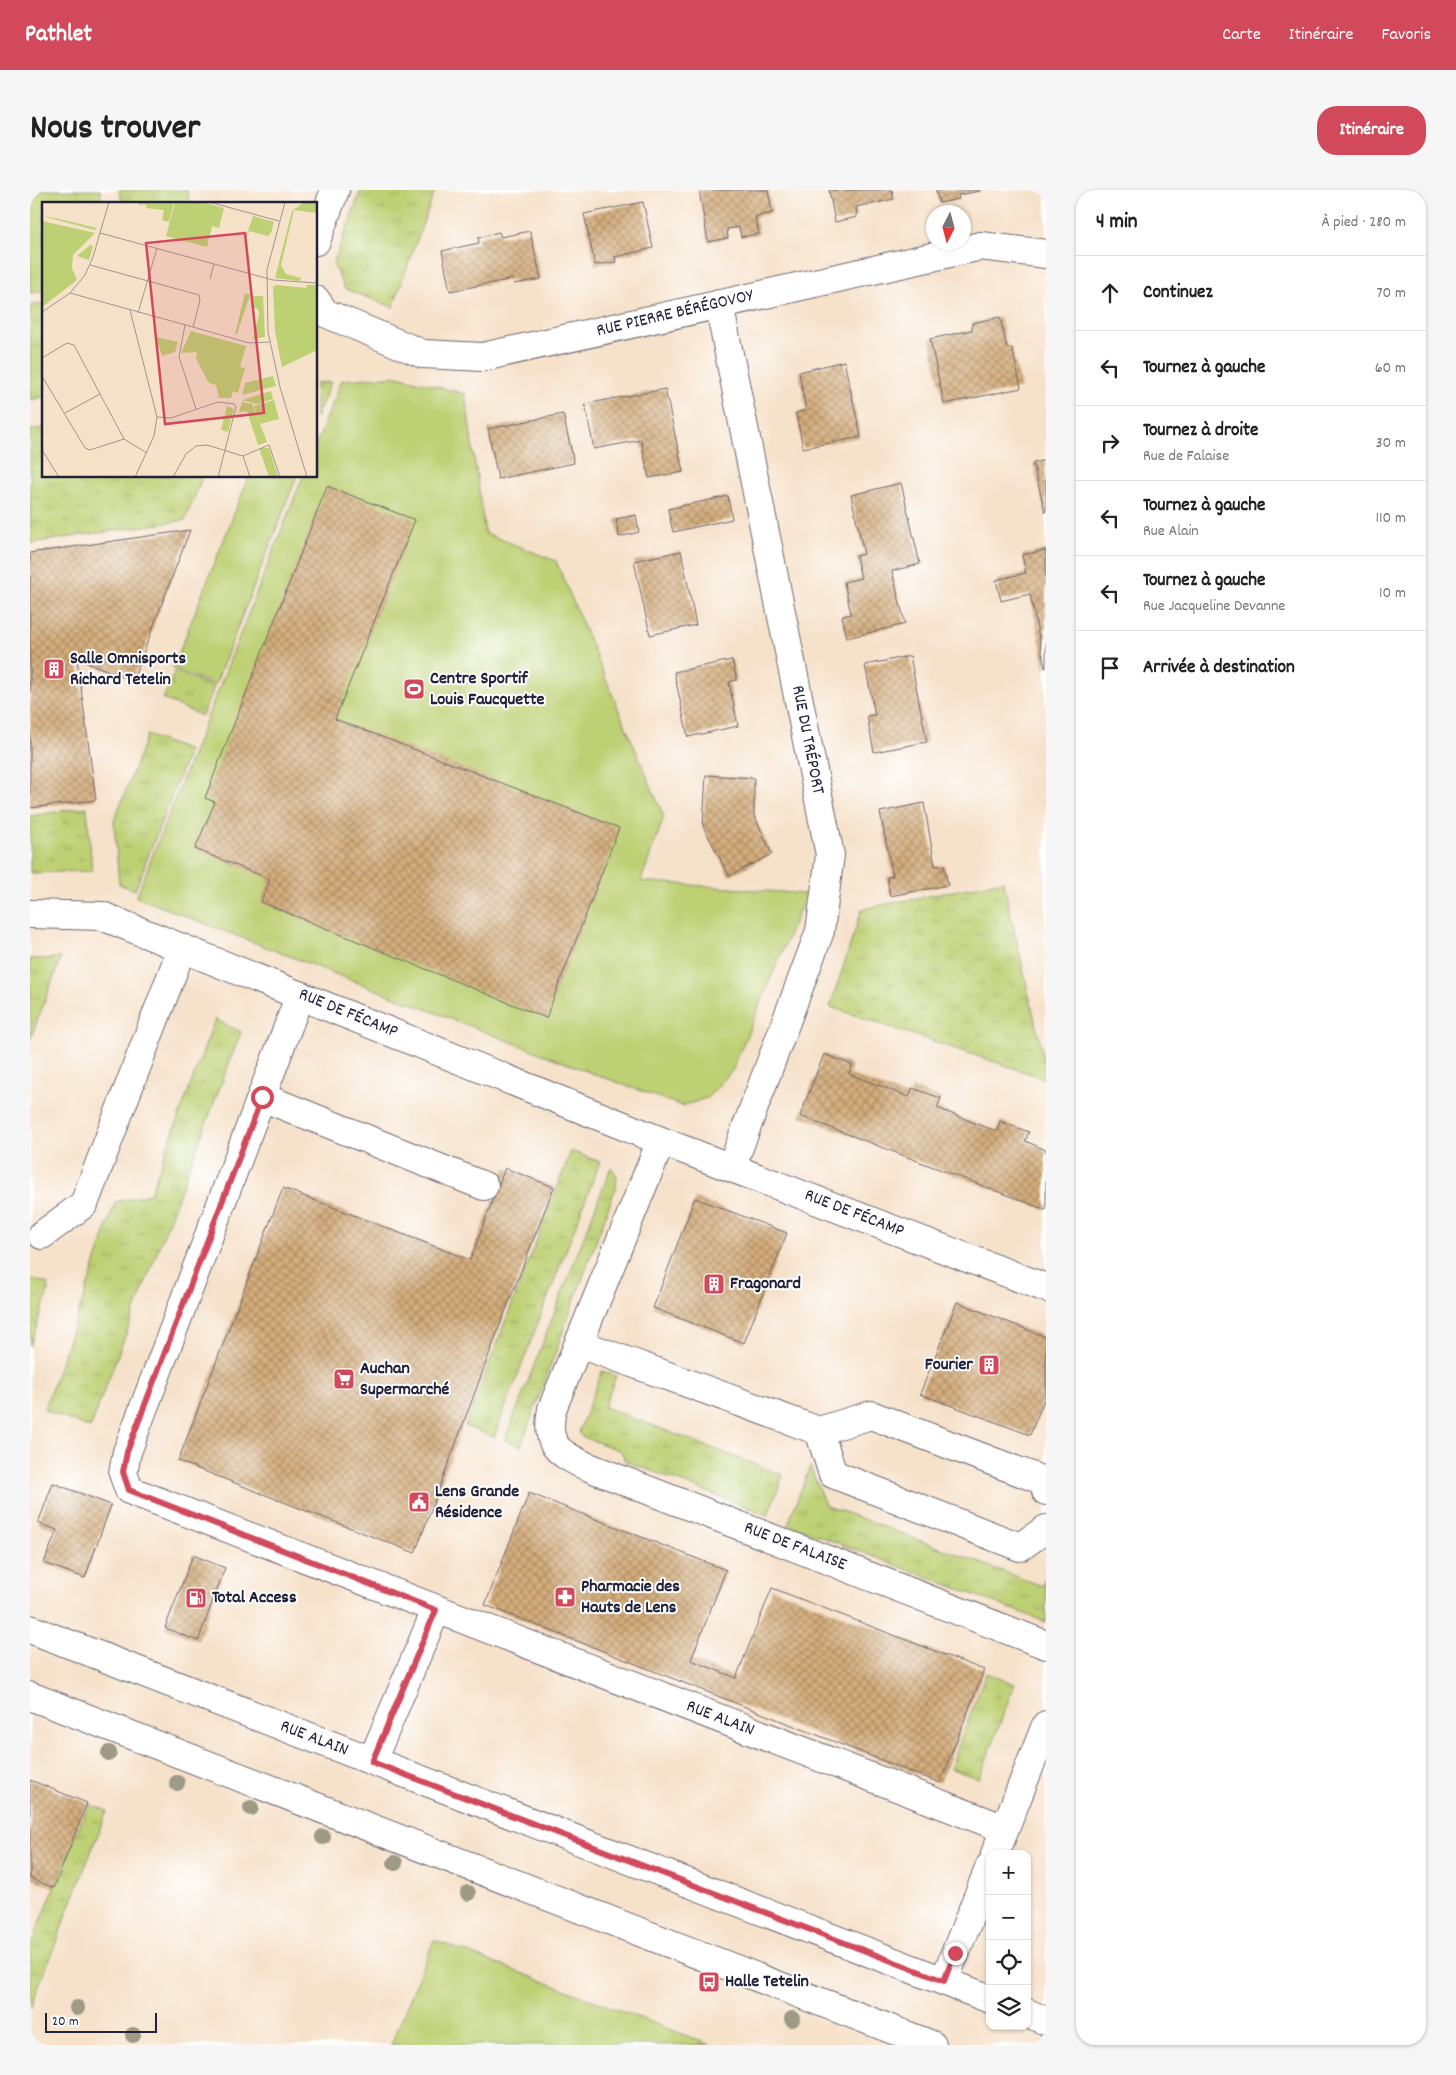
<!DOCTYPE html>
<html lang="fr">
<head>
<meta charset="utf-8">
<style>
  body { margin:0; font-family:Dekko,sans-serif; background:#f6f6f6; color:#222 }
  .controls { position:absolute; right:15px; bottom:15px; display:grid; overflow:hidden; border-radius:10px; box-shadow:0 1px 4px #0004 }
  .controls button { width:45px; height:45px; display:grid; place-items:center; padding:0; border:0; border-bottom:1px solid #e0e0e0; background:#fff; color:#222; font:25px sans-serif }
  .compass { position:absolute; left:896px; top:15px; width:45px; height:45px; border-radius:50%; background:#fff; box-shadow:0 1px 4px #0004; rotate:186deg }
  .scale { position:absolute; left:15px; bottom:12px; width:112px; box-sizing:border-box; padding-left:5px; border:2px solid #22223b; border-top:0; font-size:14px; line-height:18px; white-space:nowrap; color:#22223b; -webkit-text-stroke:4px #fff; paint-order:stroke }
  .stop { position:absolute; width:15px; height:15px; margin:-11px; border:4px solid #d1495b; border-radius:50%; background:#fff }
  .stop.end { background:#d1495b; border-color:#fff; box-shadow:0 1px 5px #0008 }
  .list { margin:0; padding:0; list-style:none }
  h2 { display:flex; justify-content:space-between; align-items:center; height:65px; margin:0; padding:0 20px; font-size:21px }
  h2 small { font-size:16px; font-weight:400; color:#767676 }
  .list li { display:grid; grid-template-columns:32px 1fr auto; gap:15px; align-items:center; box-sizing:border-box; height:75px; padding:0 20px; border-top:1px solid #e0e0e0 }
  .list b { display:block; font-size:19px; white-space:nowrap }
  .list p { margin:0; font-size:16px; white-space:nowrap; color:#767676 }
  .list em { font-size:16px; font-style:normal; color:#767676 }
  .icon { flex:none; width:28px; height:28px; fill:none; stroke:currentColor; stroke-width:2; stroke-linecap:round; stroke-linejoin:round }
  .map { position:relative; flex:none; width:1016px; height:1855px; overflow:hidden; border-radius:20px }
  header { display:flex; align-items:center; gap:30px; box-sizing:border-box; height:70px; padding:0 25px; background:#d1495b; color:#fff }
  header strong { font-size:24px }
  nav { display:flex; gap:28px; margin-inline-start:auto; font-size:18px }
  .intro { display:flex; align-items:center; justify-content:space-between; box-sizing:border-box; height:120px; padding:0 30px }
  h1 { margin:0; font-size:35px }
  .button { padding:12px 22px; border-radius:20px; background:#d1495b; color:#fff; font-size:18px; font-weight:700 }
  main { display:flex; gap:30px; padding:0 30px }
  aside { flex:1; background:#fff; border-radius:20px; box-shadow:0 1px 4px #0004 }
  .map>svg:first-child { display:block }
</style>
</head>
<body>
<header>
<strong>Pathlet</strong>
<nav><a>Carte</a><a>Itinéraire</a><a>Favoris</a></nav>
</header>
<div class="intro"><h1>Nous trouver</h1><a class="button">Itinéraire</a></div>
<main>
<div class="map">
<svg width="1016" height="1855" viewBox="0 0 1016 1855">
  <defs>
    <pattern id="grass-tufts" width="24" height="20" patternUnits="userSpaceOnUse" patternTransform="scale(1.25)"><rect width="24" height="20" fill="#bdd073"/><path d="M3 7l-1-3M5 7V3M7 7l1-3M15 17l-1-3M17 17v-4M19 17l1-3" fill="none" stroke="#a2b264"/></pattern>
    <pattern id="building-cross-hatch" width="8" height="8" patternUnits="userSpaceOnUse" patternTransform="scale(1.25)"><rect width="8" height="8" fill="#d4ad7b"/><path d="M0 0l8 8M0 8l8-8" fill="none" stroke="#ac8c66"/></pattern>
  </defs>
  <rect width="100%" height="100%" fill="#fff"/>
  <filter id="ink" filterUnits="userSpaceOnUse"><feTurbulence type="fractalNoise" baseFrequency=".02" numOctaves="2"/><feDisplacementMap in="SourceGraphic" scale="10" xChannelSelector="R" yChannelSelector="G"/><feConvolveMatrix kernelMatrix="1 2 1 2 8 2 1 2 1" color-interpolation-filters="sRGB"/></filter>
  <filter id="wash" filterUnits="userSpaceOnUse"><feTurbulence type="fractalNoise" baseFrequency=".0096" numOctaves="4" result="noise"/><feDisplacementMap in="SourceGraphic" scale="20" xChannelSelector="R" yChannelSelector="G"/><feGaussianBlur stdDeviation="1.12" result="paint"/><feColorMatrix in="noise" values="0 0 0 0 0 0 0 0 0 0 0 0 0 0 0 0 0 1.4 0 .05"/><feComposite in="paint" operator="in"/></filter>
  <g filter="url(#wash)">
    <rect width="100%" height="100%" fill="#f6e1c9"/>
    <path fill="url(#grass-tufts)" stroke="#707957" d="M89,0h68l3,14h-68z
      M331,0h74l-42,117 -48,-18 -12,-25z
      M14,113v94l-14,3v-94z
      M301,192l-15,36v-35z
      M14,238v48h159l-18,44 -155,23v-113z
      M145,481l39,16 -12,29 -39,-17z
      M117,545l42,16 -54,139 -16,-6 -5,-63z
      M57,617l5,64 -62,2v-57z
      M973,691l43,188v10l-216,-72 32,-98z
      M31,768l-31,82v-81z
      M185,829l26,13 -151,396 -46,-18 40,-113 31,-95 35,-8z
      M541,961l29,11 -106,275 -29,-11z
      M581,977l6,9 -1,11 -95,259 -16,-6z
      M0,1088l18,6v8l-18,54z
      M572,1181l14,5 -12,31 179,68 -15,40 -143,-54 -4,-10 -40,-15 -2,-5z
      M780,1276l15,39 217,81 4,-10v46l-258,-98z
      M956,1483l29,11 -36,95 -29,-11z
      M59,1614l18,7 -77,198v-62z"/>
    <path fill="#bdd073" stroke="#707957" d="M0,0h70l2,14h-58v87l-14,2z
      M368,186l67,18 20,139 71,28 108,256 -23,64 165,13 -74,177 -25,27 -25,8 -93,-34 -453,-175 167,-421h13v-32l26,-64z
      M219,286h48l-82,209 -42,-17z
      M404,1750l277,105h-320z"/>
    <g id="blocks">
      <path fill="url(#building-cross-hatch)" d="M669,0h69l4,23 -17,4 4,17 -18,3 -2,-10 -12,2 1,9 -20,4z
        M799,0h63l2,9 -38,8 1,10 -22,5z
        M906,0h44v1l-22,4 1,4 -20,4z
        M613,12l10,46 -38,9 1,5 -21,3 -11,-51z
        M500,41l11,48 -27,5 -1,-5 -63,12 -8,-40 37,-8 -1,-5 21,-6 2,5z
        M970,127l7,31h5l9,40 -77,16 -14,-65 42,-9v-7z
        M814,171l17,76 -58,11 -7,-35 10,-3 -7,-38z
        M635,199l18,83 -34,6 -8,-38 -47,9 -9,-45z
        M533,224l11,49 -76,16 -10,-50z
        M1016,270v51l-1,1 -12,-49z
        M871,293l19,81 -28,7 13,53 -58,14 -5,-22 9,-2 -7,-32 17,-4 -5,-22 8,-2 -13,-59z
        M297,296l88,34 -80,199 284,109 -73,190 -285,-116 9,-23 -75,-30 20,-47 -10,-4z
        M698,306l4,23 -59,13 -5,-23z
        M606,325l3,17 -20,5 -3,-18z
        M160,340l-57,150 -56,-21 19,141 -66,8v-255z
        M1016,360v118h-1l-15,-74 -29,7 -5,-21 30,-7 -4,-18z
        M651,361l15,74 -46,10 -16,-74z
        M880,466l17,86 -53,10 -7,-36 8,-1 -10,-50z
        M702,470l5,20 -8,2 9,44 -50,11 -14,-65z
        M676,585l48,3v37l18,39 -43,22 -26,-50z
        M894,613l11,63 9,-1 4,20 -58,11 -3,-19 6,-1 -13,-64z
        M794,864l28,11 -3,9 60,23 3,-9 29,10 -4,10 38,15 22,8 3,-10 29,11 -4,9 21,9v60l-246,-94z
        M475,978l49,19 -51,130 -88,236 -237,-92 105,-273 187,72z
        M665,1008l92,35 -43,110 -91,-35z
        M927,1112l89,35v58l-16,40 -110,-41z
        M23,1293l58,22 -26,73 -41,-15 13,-33 -19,-7z
        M499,1303l197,77 -35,90 45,18 36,-90 212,82 -44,113 -455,-178z
        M163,1365l32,13 -27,73 -33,-13z
        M0,1590l57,23 -33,85 -24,-10z"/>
    </g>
  </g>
  <g filter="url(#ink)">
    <use href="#blocks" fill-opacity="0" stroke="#6c656d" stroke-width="1"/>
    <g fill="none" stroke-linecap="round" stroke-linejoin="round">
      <g stroke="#6c656d" stroke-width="30">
        <path id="minor" d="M286,51l19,-51
          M286,110l9,13 98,41 60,3 498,-111 65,8
          M689,114l111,551 -10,76 -88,235
          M0,724l72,2 559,225
          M270,805l-173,457 -4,21 6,17 876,339
          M232,907l222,89
          M12,1045l42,-31 98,-256
          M1016,1098l-385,-147 -109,268c-7,35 4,43 34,57l460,179
          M550,1154l239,87 14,43 187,73 26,-18
          M789,1241l52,-16 173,66 2,10
          M0,1439l960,370
          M0,1506l902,349
          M342,1571l64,-151
          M965,1664l51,-129
          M914,1791l46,-115
          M997,1823l19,8"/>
      </g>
      <use href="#minor" stroke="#fff" stroke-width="28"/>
    </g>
    <g fill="#9f9a86">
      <circle cx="79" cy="1563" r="8"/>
      <circle cx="147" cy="1593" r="8"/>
      <circle cx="221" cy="1618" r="8"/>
      <circle cx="293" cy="1647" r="8"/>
      <circle cx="365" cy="1673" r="8"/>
      <circle cx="438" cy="1703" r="8"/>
      <circle cx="47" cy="1818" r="8"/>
      <circle cx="762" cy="1829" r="8"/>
      <circle cx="103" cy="1845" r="8"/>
    </g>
  </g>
  <g fill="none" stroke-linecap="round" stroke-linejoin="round" filter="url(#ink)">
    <path stroke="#d1495b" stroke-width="6" d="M232,907l-135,355 -4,20 6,18 307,120 -64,152 572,219 11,-28"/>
  </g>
  <defs>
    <g id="building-square" transform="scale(1.125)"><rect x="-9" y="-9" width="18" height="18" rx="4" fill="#d1495b" stroke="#fff"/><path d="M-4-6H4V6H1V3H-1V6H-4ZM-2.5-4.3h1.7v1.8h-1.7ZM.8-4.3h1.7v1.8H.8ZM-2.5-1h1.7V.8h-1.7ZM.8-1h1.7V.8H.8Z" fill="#fff"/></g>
    <g id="stadium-square" transform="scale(1.125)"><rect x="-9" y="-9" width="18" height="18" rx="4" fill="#d1495b" stroke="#fff"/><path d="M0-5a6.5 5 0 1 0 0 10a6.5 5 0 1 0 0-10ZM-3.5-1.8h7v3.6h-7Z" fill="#fff"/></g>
    <g id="supermarket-square" transform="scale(1.125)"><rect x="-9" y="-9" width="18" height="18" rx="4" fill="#d1495b" stroke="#fff"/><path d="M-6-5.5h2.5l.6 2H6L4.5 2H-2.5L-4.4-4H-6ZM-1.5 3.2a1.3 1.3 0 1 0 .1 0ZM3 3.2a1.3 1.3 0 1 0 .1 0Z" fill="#fff"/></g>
    <g id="civic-square" transform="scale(1.125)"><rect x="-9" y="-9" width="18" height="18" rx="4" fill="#d1495b" stroke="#fff"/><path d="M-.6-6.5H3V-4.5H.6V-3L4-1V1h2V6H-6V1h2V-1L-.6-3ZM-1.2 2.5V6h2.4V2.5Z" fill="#fff"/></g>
    <g id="pharmacy-square" transform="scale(1.125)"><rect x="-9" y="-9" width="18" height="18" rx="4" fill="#d1495b" stroke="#fff"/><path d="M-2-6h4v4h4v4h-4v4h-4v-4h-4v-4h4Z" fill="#fff"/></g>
    <g id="fuel-square" transform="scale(1.125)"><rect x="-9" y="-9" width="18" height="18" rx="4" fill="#d1495b" stroke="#fff"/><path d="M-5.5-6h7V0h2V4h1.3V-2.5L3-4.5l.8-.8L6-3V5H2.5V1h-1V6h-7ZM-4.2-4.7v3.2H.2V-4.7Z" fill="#fff"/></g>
    <g id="bus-square" transform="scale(1.125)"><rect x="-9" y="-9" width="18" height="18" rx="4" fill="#d1495b" stroke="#fff"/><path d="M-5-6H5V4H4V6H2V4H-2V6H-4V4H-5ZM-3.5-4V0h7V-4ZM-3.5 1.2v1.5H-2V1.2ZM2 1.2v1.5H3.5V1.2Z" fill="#fff"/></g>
  </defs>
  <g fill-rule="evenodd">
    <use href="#building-square" x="24" y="479"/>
    <use href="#stadium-square" x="384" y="499"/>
    <use href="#building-square" x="684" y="1094"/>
    <use href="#building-square" x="959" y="1175"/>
    <use href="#supermarket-square" x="314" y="1189"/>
    <use href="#civic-square" x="389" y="1312"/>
    <use href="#pharmacy-square" x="535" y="1407"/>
    <use href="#fuel-square" x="166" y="1408"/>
    <use href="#bus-square" x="679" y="1792"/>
  </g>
  <g text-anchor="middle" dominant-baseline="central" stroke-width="4" stroke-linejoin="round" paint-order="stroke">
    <g font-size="18" fill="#22223b" stroke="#fff">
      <text transform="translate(645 124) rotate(-13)">RUE PIERRE BÉRÉGOVOY</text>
      <text transform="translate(777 550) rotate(79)">RUE DU TRÉPORT</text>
      <text transform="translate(318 824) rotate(22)">RUE DE FÉCAMP</text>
      <text transform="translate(824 1024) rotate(21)">RUE DE FÉCAMP</text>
      <text transform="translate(765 1357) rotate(21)">RUE DE FALAISE</text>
      <text transform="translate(690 1529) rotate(21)">RUE ALAIN</text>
      <text transform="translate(284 1549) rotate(21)">RUE ALAIN</text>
    </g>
    <g font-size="18" font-weight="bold" fill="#22223b" stroke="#fff" text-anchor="start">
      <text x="40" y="469">Salle Omnisports<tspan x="40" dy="21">Richard Tetelin</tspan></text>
      <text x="400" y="489">Centre Sportif<tspan x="400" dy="21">Louis Faucquette</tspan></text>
      <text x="700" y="1094">Fragonard</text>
      <text x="943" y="1175" text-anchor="end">Fourier</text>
      <text x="330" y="1179">Auchan<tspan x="330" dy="21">Supermarché</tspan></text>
      <text x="405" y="1302">Lens Grande<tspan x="405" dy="21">Résidence</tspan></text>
      <text x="551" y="1397">Pharmacie des<tspan x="551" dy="21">Hauts de Lens</tspan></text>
      <text x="182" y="1408">Total Access</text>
      <text x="695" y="1792">Halle Tetelin</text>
    </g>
  </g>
  <g transform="translate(12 12)">
    <rect width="275" height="275" fill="#f6e1c9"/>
    <path d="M97,0h35l-5,20 -7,-2 2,-10 -18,-2 1,-3 -5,-1 -2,2zM262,0h13v11l-23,-3 -13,55 5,9 16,4 -3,3 -24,-3 17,-67zM0,14l18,3 36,9 -1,2zM211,14l21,6 -3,11 -3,3 -19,-5 -9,25zM48,43l3,1 -4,14 -12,-4zM234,83l30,3 1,-3h10v65l-35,17 -7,-36 -2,-44zM203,91l5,2 -13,39h-2zM211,94h10l2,41 -12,2 6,-25 -1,-5 -7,-2zM114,135l22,5 -3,10 -13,4zM231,174l3,10 -34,9 3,-12zM229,189l2,8 -16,5 -15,-4zM200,200l10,2 15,38 -9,3 -11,-34 -8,1zM185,204l7,3 -6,23 -7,-2zM217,246h10l9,29h-9z" fill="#bdd073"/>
    <path d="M133,0h27l22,6 -5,20 -7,-2 -5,21 -41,-11zM0,19l53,12 -22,22 -1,13 5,12 -35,27zM149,129l55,15 -6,21 5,1 -7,25 -5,-2 -2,7h-12l-3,-13 -7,-2 -13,-24 1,-7 -16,1zM232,198l5,19 -19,5 -6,-18z" fill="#bdd073"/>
    <path fill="none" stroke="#a19590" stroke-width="1" d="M167,0l70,19M243,0l-18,68 1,62 12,55 27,90M58,31l173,47 44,3M168,77l4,-15M28,91l123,34 7,-27 -1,-5 -109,-30M88,108l27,107 -3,19 -19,41M0,110l28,-19 15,-18 8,-18 16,-55M96,111l19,-65M143,123l-6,32 17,52M151,125l56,16 21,-1M0,156l25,-15 7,2 50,94 23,14M0,174l43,72 5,2 34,-11M23,211l35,-19M115,215l14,1 47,-16 16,2 2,3 -18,70M0,248l17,27M201,254l26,-11 11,32M131,275l13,-23 10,-8 11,-1 36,11 7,21"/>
    <path fill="#d1495b" fill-opacity="0.15" stroke="#d1495b" stroke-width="2.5" d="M203,31l19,180 -99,11 -19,-181z"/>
    <rect width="275" height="275" fill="none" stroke="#22223b" stroke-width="2.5"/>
  </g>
</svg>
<div class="controls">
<button>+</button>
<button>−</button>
<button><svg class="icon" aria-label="locate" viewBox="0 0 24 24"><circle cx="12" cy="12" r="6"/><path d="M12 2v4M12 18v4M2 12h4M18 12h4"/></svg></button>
<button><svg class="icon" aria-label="layers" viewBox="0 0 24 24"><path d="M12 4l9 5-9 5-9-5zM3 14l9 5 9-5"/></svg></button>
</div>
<svg class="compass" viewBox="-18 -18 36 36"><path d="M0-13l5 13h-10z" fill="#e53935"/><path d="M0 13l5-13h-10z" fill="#767676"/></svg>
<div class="scale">20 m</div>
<div class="stop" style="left:232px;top:907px"></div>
<div class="stop end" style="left:925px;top:1763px"></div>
</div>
<aside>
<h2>4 min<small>À pied · 280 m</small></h2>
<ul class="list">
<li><svg class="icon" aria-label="ahead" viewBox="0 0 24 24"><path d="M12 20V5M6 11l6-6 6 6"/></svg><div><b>Continuez</b></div><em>70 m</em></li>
<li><svg class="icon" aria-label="left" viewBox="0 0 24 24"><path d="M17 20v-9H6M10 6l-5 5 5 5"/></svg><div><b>Tournez à gauche</b></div><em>60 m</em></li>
<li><svg class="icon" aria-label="right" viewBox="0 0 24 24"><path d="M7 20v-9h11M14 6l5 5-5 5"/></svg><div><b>Tournez à droite</b><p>Rue de Falaise</p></div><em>30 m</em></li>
<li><svg class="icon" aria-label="left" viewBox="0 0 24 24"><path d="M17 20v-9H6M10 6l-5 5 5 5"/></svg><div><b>Tournez à gauche</b><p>Rue Alain</p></div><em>110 m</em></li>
<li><svg class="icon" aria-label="left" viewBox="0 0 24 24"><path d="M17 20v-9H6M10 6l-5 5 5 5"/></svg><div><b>Tournez à gauche</b><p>Rue Jacqueline Devanne</p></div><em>10 m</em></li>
<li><svg class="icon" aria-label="arrive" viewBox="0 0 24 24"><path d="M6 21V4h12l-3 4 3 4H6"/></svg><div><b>Arrivée à destination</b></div></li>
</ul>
</aside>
</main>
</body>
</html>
